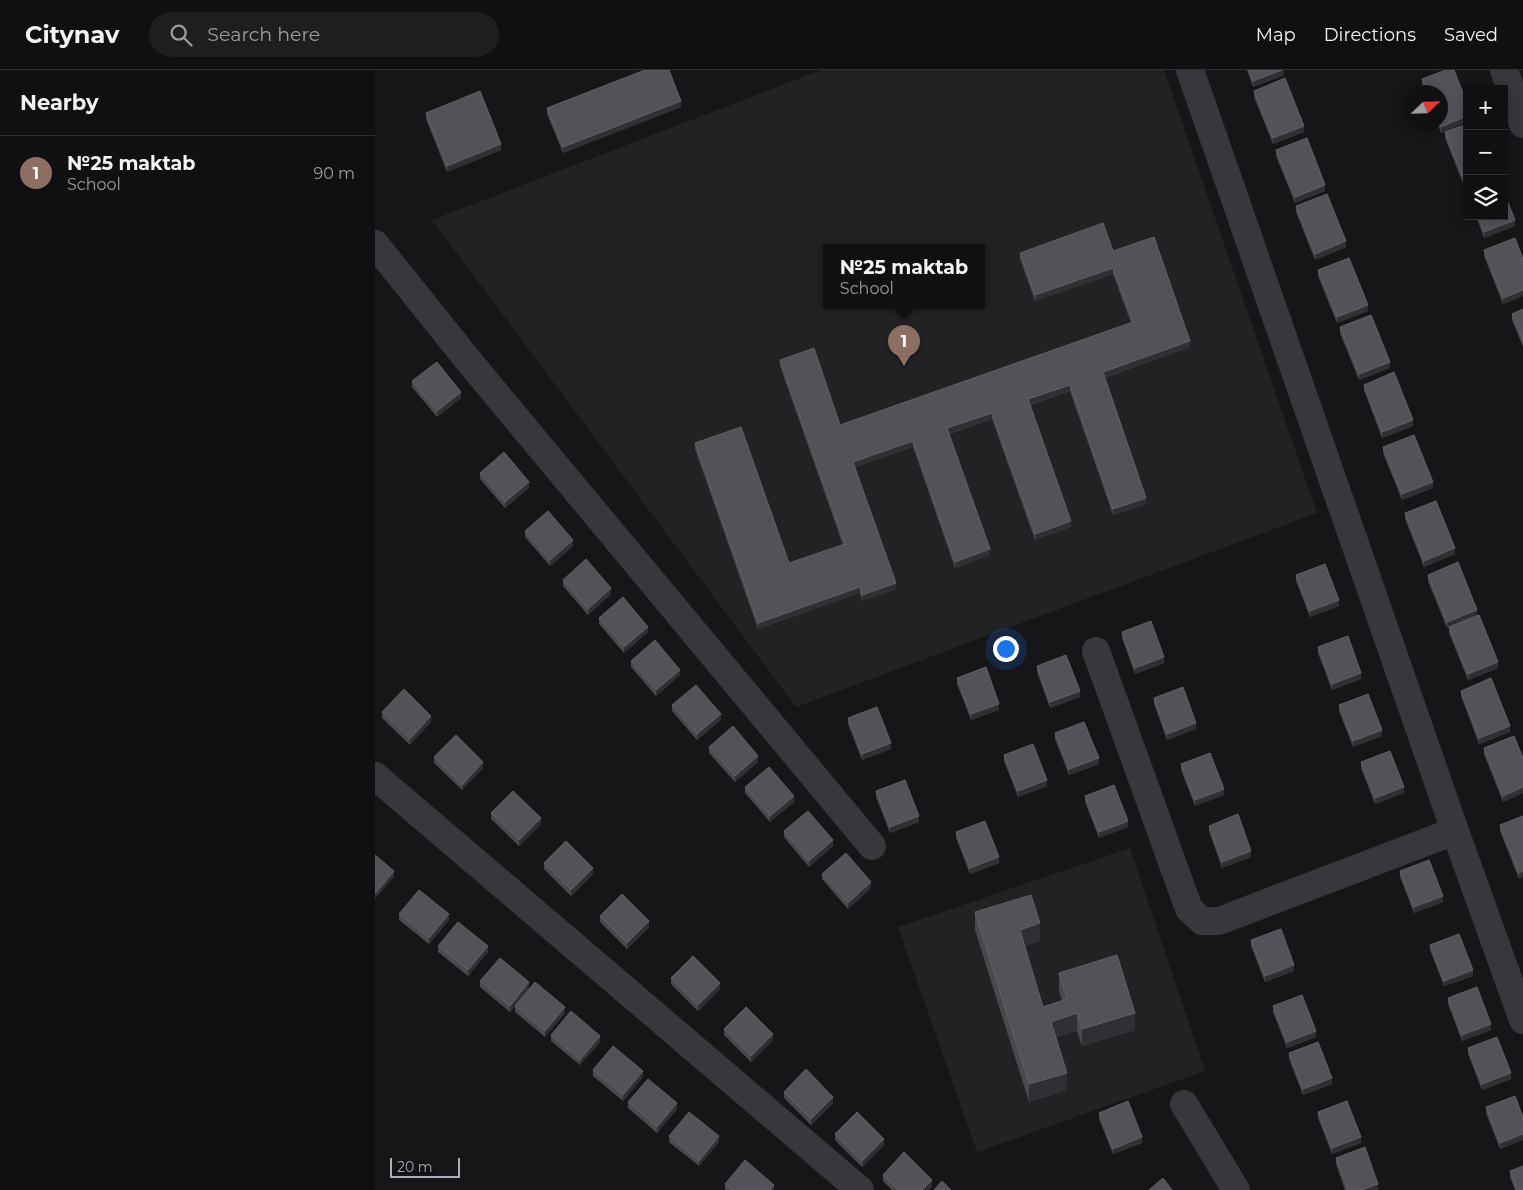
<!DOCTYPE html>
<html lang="en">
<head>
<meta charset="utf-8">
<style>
  body { margin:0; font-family:Montserrat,sans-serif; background:#1e1e20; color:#f1f3f6 }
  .controls { position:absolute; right:15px; top:15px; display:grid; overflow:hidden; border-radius:0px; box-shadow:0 2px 12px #0003 }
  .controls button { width:45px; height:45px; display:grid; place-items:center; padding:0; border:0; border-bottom:1px solid #303032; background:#101012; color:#f1f3f6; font:25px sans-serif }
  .compass { position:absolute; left:1028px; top:15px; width:45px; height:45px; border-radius:50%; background:#101012; box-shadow:0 2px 12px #0003; rotate:67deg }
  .scale { position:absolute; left:15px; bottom:12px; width:70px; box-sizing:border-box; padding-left:5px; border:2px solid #a8adb8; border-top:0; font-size:14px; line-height:18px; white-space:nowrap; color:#a8adb8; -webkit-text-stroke:4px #111113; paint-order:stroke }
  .you { position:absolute; left:630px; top:578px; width:18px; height:18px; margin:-12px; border:4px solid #fff; border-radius:50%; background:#1a73e8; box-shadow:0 0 0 8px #1a73e833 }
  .badge { display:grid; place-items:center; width:32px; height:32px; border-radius:50%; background:#b45309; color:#fff; font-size:16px; font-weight:700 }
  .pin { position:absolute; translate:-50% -41px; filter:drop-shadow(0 1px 2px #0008) }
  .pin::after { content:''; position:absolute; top:26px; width:18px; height:15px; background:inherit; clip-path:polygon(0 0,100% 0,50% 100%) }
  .popup { position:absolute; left:448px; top:174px; width:162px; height:65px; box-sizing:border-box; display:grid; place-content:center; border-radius:0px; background:#101012; filter:drop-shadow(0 1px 4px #0005); font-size:16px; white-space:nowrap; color:#9c9d9f }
  .popup b { font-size:19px; color:#f1f3f6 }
  .popup::after { content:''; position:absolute; left:50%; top:100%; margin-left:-10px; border:10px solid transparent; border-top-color:#101012 }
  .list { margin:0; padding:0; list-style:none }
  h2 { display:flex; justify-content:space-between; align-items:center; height:65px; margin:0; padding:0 20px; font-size:21px }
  h2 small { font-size:16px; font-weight:400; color:#9c9d9f }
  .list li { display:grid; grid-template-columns:32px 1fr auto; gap:15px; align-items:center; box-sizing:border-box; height:75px; padding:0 20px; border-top:1px solid #303032 }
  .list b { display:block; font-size:19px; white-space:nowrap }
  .list p { margin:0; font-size:16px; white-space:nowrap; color:#9c9d9f }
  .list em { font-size:16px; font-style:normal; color:#9c9d9f }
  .icon { flex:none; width:28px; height:28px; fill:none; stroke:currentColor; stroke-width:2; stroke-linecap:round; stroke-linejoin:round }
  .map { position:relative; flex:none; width:1148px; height:1120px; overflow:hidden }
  header { display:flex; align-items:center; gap:30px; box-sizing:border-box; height:70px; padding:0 25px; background:#101012; border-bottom:1px solid #303032 }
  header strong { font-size:24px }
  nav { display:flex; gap:28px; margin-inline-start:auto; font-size:18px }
  .search { width:350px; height:45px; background:#1e1e20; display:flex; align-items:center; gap:12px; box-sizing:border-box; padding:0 18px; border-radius:28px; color:#9c9d9f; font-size:19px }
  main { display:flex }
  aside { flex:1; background:#101012 }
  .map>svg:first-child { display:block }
</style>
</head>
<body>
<header>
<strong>Citynav</strong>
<div class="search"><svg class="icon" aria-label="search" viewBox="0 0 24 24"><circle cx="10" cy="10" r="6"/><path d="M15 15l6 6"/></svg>Search here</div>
<nav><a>Map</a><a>Directions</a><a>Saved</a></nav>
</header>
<main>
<aside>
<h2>Nearby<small></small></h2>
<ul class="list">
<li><span class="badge" style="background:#8d6e63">1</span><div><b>№25 maktab</b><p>School</p></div><em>90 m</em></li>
</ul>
</aside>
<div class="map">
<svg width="1148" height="1120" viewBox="0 0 1148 1120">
  <rect width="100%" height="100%" fill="#161618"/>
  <path fill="#222225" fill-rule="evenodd" d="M446,0h343l153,443 -521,194 -364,-487zM452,177h154v58h-154z
    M755,778l75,223 -228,81 -79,-225z"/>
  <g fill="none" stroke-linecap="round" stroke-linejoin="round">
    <path stroke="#37383d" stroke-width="28" d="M815,0l265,761 68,189
      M1129,0l19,54
      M0,174l97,121 400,481
      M721,581l93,258 13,12h17l236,-90
      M0,706l485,414
      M809,1034l52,86"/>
  </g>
  <path fill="#47494d" d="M872,0h37v5l-31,12z
    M1047,9l45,24 -26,30 -4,-11h4v-30h-17l-2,-7z
    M879,21l50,41 -31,12 -19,-47z
    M306,37l-118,46 -16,-39v-6z
    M51,43l75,37 -54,22 -21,-53z
    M1092,54v70l-2,-4v-5l-1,1 -19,-48v-6z
    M901,80l49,41 -30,12 -19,-47z
    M921,136l50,41 -31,13 -19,-48z
    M1101,146h28l11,10 -31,12z
    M1109,180l39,9v37l-20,8 -19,-48z
    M738,181l77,96 -86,31 42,126 -33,11 -43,-124 -40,14 41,122 -36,13 -43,-121 -43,15 41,121 -35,13 -42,-121 -58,20 41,122 -34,12 -2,-8 -102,36 -63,-180v-6l94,120 54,-18 -63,-179v-6l60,65 291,-102 -18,-49 -78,27 -15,-42v-6z
    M943,200l50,41 -31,12 -19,-47z
    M1148,239v38l-11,-27v-6z
    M965,257l50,41 -31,12 -19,-47z
    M37,311l49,17 -24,19 -25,-30z
    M989,315l49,41 -31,12 -18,-48z
    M1008,377l50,41 -31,12 -19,-47z
    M105,403l49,15 -24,20 -25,-29z
    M1030,443l50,41 -31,13 -19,-48z
    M150,461l48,15 -23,20 -25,-29z
    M921,505l43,31 -29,11 -14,-36z
    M1053,505l49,41 21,52 -30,12 -19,-47v-6l23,-9 -25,10 -19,-47z
    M188,510l48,14 -23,21 -25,-29z
    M224,548l49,14 -24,21 -25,-29z
    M747,562l42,31 -29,11 -13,-36z
    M943,577l43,32 -29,11 -14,-37z
    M256,591l49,14 -24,21 -25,-29z
    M662,596l43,31 -30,11 -13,-36z
    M582,608l42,32 -28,10 -14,-36z
    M1086,621l49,41 -31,12 -18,-48z
    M779,628l42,31 -29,11 -13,-36z
    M297,635l49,15 -24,20 -25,-29z
    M964,635l43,31 -29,11 -14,-36z
    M7,642l49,10 -21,23 -28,-27z
    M473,648l43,31 -29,11 -14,-36z
    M680,663l44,31 -30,11 -14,-36z
    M334,677l49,15 -23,20 -26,-29z
    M1109,678l39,10v35l-20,9 -19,-48z
    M629,685l43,31 -29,11 -14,-36z
    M59,687l49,11 -21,22 -28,-27z
    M986,692l43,31 -29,11 -14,-36z
    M806,694l43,31 -29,11 -14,-36z
    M370,717l49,15 -24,20 -25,-29z
    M501,721l43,31 -29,11 -14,-36z
    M710,726l43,31 -29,11 -14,-36z
    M116,743l50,11 -22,22 -28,-27z
    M1148,746l-4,63 -19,-48v-6z
    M834,756l42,31 -29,11 -13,-37z
    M409,761l49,15 -24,21 -25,-30z
    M581,762l43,31 -29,11 -14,-36z
    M169,793l49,11 -22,22 -27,-27z
    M1025,801l43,31 -29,11 -14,-36z
    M447,804l49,14 -23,21 -26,-30z
    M600,842l65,29 -16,5 19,61 19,-6 -3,-10v-18l76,57 -53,16 -5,-15 -21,6 11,53 -38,12 -54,-172z
    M24,844l50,6 -20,24 -30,-24z
    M225,846l49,11 -22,22 -27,-27z
    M876,870l43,31 -29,11 -14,-36z
    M1055,875l43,31 -29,10 -14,-36z
    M63,876l50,6 -20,24 -30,-24z
    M296,908l49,11 -22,22 -27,-27z
    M105,911l49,7 -19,24 -30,-25z
    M1073,928l43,32 -29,11 -14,-37z
    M140,936l50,7 -20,24 -30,-25z
    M898,936l43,31 -29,11 -14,-36z
    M349,959l49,11 -22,22 -27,-27z
    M176,965l49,7 -20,23 -29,-24z
    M1093,978l43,31 -29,11 -14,-36z
    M914,983l43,31 -29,11 -14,-36z
    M218,1000l50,7 -20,24 -30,-25z
    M409,1022l49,11 -22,22 -27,-27z
    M253,1032l49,7 -20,24 -29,-25z
    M1111,1037l37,10v23l-23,9 -14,-36z
    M943,1042l43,31 -29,11 -14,-36z
    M724,1043l43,30 -29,11 -14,-35z
    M460,1064l49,11 -22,22 -27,-27z
    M294,1066l50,6 -20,24 -30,-24z
    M961,1088l42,32h-33l-9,-26z
    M1135,1101l13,19h-8l-5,-13z
    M508,1105l49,11 -4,4h-36l-9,-9z
    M350,1114l49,6h-49z"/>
  <path fill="#2f3033" d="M907,0h2v5l-31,12v-6z
    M306,31v6l-118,46v-6z
    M1092,46v6l-26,11v-6z
    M929,56v6l-31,12v-6z
    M126,74v6l-54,22v-6z
    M1092,109v6l-3,1v-6z
    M950,115v6l-30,12v-6z
    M1140,150v6l-31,12v-6z
    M971,171v6l-31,13v-6z
    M738,198v6l-78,27v-6z
    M1148,220v6l-20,8v-6z
    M993,235v6l-31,12v-6z
    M815,271v6l-87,31v-6z
    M1015,292v6l-31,12v-6z
    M695,315v6l-42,14v-6z
    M86,322v6l-24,19v-6z
    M617,343v6l-45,15v-6z
    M1038,350v6l-31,12v-6z
    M538,371v6l-60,21v-6z
    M154,412v6l-24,20v-6z
    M1058,412v6l-31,12v-6z
    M771,428v6l-33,11v-6z
    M696,451v6l-36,13v-6z
    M198,470v6l-23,20v-6z
    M1080,478v6l-31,13v-6z
    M615,479v6l-35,13v-6z
    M521,513v6l-34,12v-6z
    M485,517v6l-102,36v-6z
    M236,518v6l-23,21v-6z
    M964,530v6l-29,11v-6z
    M1102,540v6l-30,12v-6z
    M273,557v5l-24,21v-6z
    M789,587v6l-29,11v-6z
    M1123,592v6l-30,12v-6z
    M305,600v5l-24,21v-6z
    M986,603v6l-29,11v-6z
    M705,621v6l-30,11v-6z
    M624,634v6l-28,10v-6z
    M346,644v6l-24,20v-6z
    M56,646v6l-21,23v-6z
    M821,653v6l-29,11v-6z
    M1135,656v6l-31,12v-6z
    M1007,660v6l-29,11v-6z
    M516,673v6l-29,11v-6z
    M383,686v6l-23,20v-6z
    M724,688v6l-30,11v-6z
    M108,692v6l-21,22v-5z
    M672,710v6l-29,11v-6z
    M1029,717v6l-29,11v-6z
    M1148,717v6l-20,9v-6z
    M849,719v6l-29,11v-6z
    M419,726v6l-24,20v-6z
    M544,746v6l-29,11v-6z
    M166,748v6l-22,22v-6z
    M753,751v6l-29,11v-6z
    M458,770v6l-24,21v-6z
    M876,781v6l-29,11v-6z
    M624,787v6l-29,11v-6z
    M218,798v6l-22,22v-6z
    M19,801v6l-19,22v-5z
    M1148,801v6l-4,2v-6z
    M496,812v6l-23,21v-6z
    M1068,826v6l-29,11v-6z
    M74,844v6l-20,24v-6z
    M274,851v6l-22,22v-6z
    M665,853v18l-20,6v-17z
    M113,876v6l-20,24v-6z
    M919,895v6l-29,11v-6z
    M1098,900v6l-29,10v-5z
    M154,912v6l-19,24v-6z
    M345,913v6l-22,22v-6z
    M190,937v6l-20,24v-6z
    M702,943v18l-26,8v-17z
    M760,943v17l-53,16v-17z
    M1116,954v6l-29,11v-6z
    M941,961v6l-29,11v-6z
    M398,964v6l-22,22v-6z
    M225,966v6l-20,23v-5z
    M268,1001v6l-20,24v-6z
    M692,1003v17l-38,12v-18z
    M1136,1003v6l-29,11v-6z
    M957,1008v6l-29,11v-6z
    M458,1027v6l-22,22v-6z
    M302,1033v6l-20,24v-6z
    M1148,1064v6l-23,9v-6z
    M344,1066v6l-20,24v-5z
    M767,1067v6l-29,11v-5z
    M986,1067v6l-29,11v-6z
    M509,1069v6l-22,22v-6z
    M557,1110v6l-4,4h-6z
    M1003,1114v6h-17z
    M399,1115v5h-4z"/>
  <path fill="#525359" stroke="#5f6168" d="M270,0h24l12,31 -118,46 -16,-39z
    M874,0h33l-29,11z
    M1071,0h8l13,33v13l-26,11 -2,-5h2v-30h-14l-5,-13z
    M910,8l19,48 -31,12 -19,-47z
    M105,21l21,53 -54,22 -21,-53z
    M1092,54v55l-3,1 -19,-48z
    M932,68l18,47 -30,12 -19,-47z
    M1129,123l11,27 -31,12 -6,-16h26z
    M952,124l19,47 -31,13 -19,-48z
    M728,153l10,28 41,-14 36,104 -87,31 43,126 -33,11 -43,-124 -42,14 43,122 -36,13 -43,-121 -45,15 43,121 -35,13 -42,-121 -60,21 43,121 -34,12 -2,-8 -102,36 -63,-180 46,-16 48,136 56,-19 -65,-184 34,-12 26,77 293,-103 -20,-54 -78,27 -15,-42z
    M1140,168l8,21v31l-20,8 -19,-48z
    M974,188l19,47 -31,12 -19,-47z
    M1148,239v32l-11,-27z
    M996,245l19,47 -31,12 -19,-47z
    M62,292l24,30 -24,19 -25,-30z
    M1019,302l19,48 -31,12 -18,-47z
    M1039,365l19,47 -31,12 -19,-47z
    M129,382l25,30 -24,20 -25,-29z
    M1061,431l19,47 -31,13 -19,-48z
    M173,441l25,29 -23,20 -25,-29z
    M211,489l25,29 -23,21 -25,-29z
    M1083,492l19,48 -30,12 -19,-47z
    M950,494l14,36 -29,11 -14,-36z
    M248,527l25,30 -24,20 -25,-29z
    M1104,545l19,47 -30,12 -19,-47z
    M776,551l13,36 -29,11 -13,-36z
    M973,566l13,37 -29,11 -14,-37z
    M280,570l25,30 -24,20 -25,-29z
    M691,585l14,36 -30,11 -13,-36z
    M611,597l13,37 -28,10 -14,-36z
    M1116,608l19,48 -31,12 -18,-47z
    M321,615l25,29 -24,20 -25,-29z
    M808,617l13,36 -29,11 -13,-36z
    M29,619l27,27 -21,23 -28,-27z
    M993,624l14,36 -29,11 -14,-36z
    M502,637l14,36 -29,11 -14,-36z
    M709,652l15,36 -30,11 -14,-36z
    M358,656l25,30 -23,20 -26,-29z
    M81,665l27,27 -21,23 -28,-28z
    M1139,666l9,22v29l-20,9 -19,-48z
    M658,674l14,36 -29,11 -14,-36z
    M1015,681l14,36 -29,11 -14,-36z
    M835,683l14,36 -29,11 -14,-36z
    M394,697l25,29 -24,20 -25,-29z
    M530,710l14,36 -29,11 -14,-36z
    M739,715l14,36 -29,11 -14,-36z
    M138,721l28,27 -22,22 -28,-27z
    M433,741l25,29 -24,21 -25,-30z
    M863,744l13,37 -29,11 -13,-36z
    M1148,746v55l-4,2 -19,-48z
    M610,751l14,36 -29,11 -14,-36z
    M191,771l27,27 -22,22 -27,-27z
    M471,783l25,29 -23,21 -26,-29z
    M0,785l19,16 -19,23z
    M1054,790l14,36 -29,11 -14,-36z
    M44,820l30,24 -20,24 -30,-24z
    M247,824l27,27 -22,22 -27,-27z
    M656,825l9,28 -20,7 23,77 24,-8 -8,-26 58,-18 18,58 -53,16 -5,-16 -26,9 16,51 -38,11 -54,-172z
    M83,852l30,24 -20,24 -30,-24z
    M906,859l13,36 -29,11 -14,-36z
    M1084,864l14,36 -29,11 -14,-36z
    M318,886l27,27 -22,22 -27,-27z
    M125,888l29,24 -19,24 -30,-25z
    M160,912l30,25 -20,24 -30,-25z
    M1102,917l14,37 -29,11 -14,-37z
    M927,925l14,36 -29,11 -14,-36z
    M371,937l27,27 -22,22 -27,-27z
    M196,941l29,25 -20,24 -29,-25z
    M1122,967l14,36 -29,11 -14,-36z
    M943,972l14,36 -29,11 -14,-36z
    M238,976l30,25 -20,24 -30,-25z
    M431,999l27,28 -22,22 -27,-27z
    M273,1009l29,24 -20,24 -29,-25z
    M1140,1026l8,21v17l-23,9 -14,-36z
    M753,1031l14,36 -29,12 -14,-36z
    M972,1031l14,36 -29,11 -14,-36z
    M314,1042l30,24 -20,25 -30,-25z
    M482,1042l27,27 -22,22 -27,-27z
    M990,1077l13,37 -17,6h-13l-12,-32z
    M529,1082l28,28 -10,10h-24l-15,-15z
    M370,1090l29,25 -4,5h-38l-7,-6z
    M1148,1096v24h-6l-7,-19z
    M788,1108l9,12h-23z
    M567,1111l9,9h-17z"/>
</svg>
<div class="controls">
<button>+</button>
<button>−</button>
<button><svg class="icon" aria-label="layers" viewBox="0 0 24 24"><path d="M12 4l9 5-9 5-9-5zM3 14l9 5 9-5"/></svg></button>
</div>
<svg class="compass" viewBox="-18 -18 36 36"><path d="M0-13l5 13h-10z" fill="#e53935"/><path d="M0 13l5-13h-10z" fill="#9c9d9f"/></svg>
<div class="scale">20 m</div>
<div class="you"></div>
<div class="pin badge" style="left:529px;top:296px;background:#8d6e63">1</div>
<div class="popup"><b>№25 maktab</b>School</div>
</div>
</main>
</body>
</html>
